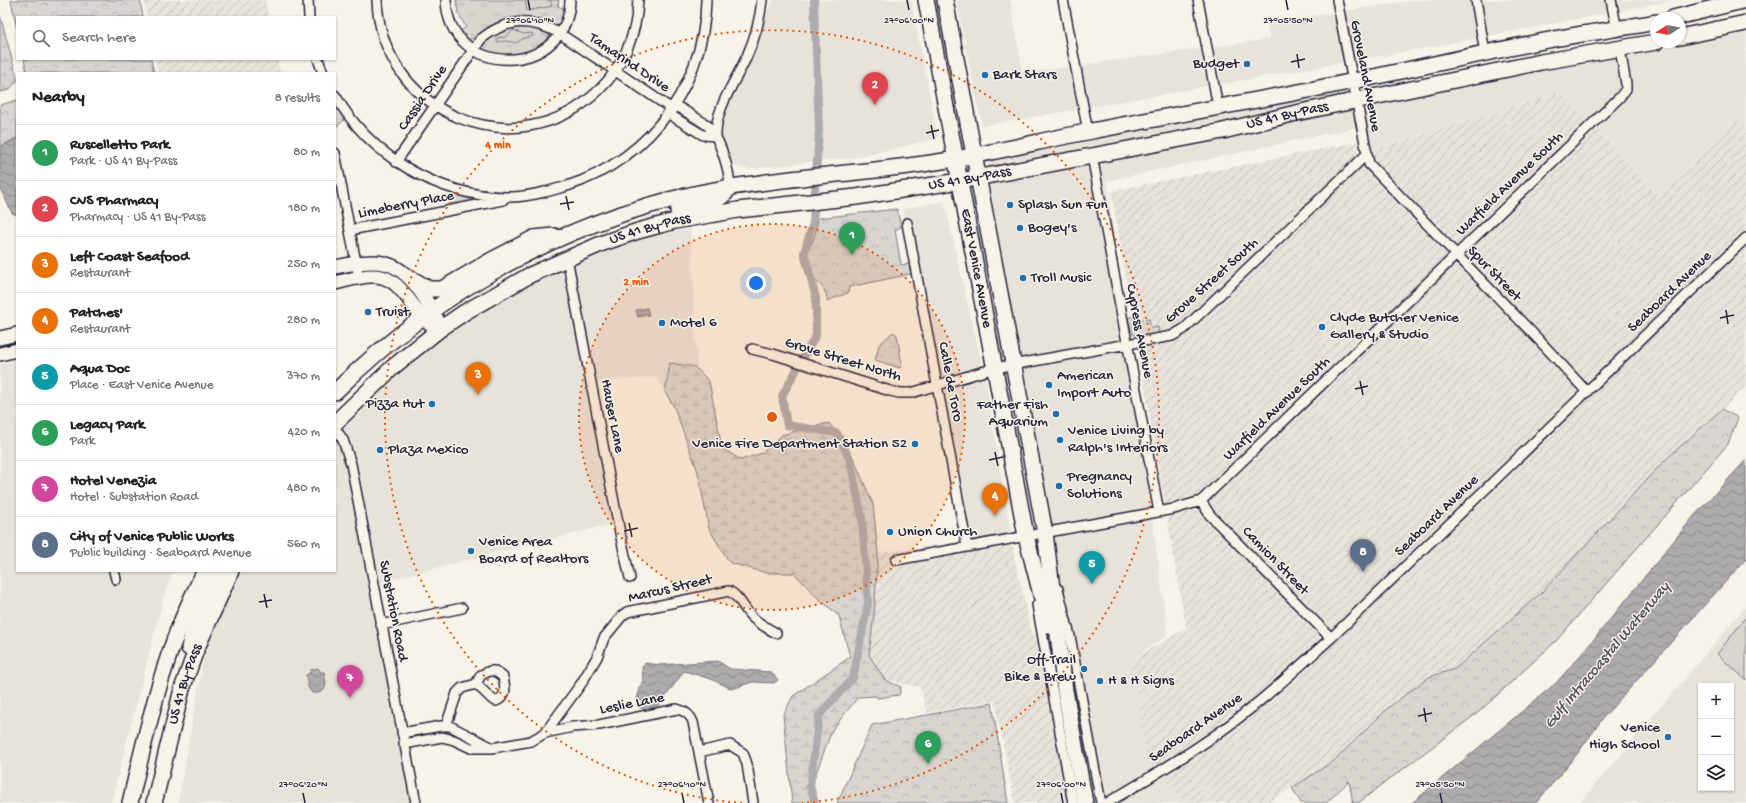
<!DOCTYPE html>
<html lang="en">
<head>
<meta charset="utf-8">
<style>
  body { margin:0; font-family:"Gochi Hand",sans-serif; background:#f6f6f6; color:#202124 }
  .controls { position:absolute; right:12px; bottom:12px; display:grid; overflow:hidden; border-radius:0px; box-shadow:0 1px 3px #0004 }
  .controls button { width:36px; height:36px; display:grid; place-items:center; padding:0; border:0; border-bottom:1px solid #e0e0e0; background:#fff; color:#202124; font:20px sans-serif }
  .compass { position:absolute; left:1650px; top:12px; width:36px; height:36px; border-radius:50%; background:#fff; box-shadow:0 1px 3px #0004; rotate:259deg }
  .you { position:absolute; left:756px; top:283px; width:14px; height:14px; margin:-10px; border:3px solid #fff; border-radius:50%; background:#1a73e8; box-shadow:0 0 0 6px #1a73e833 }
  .badge { display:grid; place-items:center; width:26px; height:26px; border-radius:50%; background:#7c3aed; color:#fff; font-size:13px; font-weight:700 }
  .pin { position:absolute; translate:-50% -33px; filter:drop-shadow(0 1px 2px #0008) }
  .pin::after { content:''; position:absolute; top:21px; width:14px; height:12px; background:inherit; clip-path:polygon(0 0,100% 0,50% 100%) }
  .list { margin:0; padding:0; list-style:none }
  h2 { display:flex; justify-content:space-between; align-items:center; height:52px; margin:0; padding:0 16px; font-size:17px }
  h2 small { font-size:13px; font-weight:400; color:#757577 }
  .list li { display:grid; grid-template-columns:26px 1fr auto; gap:12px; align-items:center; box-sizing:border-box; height:56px; padding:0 16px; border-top:1px solid #e0e0e0 }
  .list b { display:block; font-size:15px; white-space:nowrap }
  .list p { margin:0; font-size:13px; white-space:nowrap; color:#757577 }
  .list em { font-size:13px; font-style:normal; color:#757577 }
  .icon { flex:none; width:22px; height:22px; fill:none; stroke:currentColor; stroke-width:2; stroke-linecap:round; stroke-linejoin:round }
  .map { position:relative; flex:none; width:1746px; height:803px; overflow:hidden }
  .search { position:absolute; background:#fff; box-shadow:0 1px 3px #0004; left:16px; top:16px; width:320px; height:44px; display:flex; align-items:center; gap:10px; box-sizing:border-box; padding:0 14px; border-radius:0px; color:#757577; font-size:15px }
  .panel { position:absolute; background:#fff; box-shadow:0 1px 3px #0004; left:16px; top:72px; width:320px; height:500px; border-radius:0px }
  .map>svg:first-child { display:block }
</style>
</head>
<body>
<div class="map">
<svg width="1746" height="803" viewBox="0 0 1746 803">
  <defs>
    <pattern id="industrial-furrows" width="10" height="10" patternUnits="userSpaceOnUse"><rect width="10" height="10" fill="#e7e3db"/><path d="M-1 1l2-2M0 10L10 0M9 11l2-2" fill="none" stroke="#c6c2bd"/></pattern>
    <pattern id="grass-tufts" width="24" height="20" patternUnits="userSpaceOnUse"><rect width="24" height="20" fill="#d8d5cf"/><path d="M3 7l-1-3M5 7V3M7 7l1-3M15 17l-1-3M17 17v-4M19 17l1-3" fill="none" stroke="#b9b7b3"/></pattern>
    <pattern id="forest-crowns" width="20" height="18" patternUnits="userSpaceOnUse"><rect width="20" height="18" fill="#d8d5cf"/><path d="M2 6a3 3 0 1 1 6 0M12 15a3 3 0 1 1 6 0" fill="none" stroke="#b9b7b3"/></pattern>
    <pattern id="wetland-marsh" width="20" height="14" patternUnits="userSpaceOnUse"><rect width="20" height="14" fill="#d8d5cf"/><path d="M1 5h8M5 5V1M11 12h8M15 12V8" fill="none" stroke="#b9b7b3"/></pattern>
    <pattern id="water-waves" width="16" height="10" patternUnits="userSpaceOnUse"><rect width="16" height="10" fill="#aeabad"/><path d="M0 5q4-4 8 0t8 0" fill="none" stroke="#8d8b8e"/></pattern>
  </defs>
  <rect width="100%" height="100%" fill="#f7f3e8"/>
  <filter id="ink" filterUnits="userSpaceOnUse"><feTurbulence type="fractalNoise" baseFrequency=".025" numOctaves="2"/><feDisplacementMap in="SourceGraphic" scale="8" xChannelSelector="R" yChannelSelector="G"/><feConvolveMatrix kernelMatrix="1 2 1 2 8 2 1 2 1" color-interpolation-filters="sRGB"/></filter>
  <g filter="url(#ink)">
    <path fill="#e7e3db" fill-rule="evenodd" d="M774,0h137l27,138 -80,19 -109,12 -23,-5 -8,-42 36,-90z
      M956,0h54l13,73 247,-34 -3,-16 150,-23h258l-243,47 -450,79z
      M1746,19v110l-11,-10 -76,77 -98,-104 -198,60 -5,-25 -251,54 61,454 -38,26 31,110 22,32h-84l-30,-117 -6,-48 6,-10 -40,-210 -40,-238 667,-138h24z
      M1358,90l-6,7 -364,75 -2,-14z
      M944,201l41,176 26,158 -44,6 -45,-246 -19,-86z
      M691,229l6,139 -2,-1 -25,-3 -5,28 -9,-15 -63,5 23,141 -240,60 45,220h-243l26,-148 35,-84h96v-133l49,-55 30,-28 84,-57 87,-43 56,-17z
      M17,360v211h156l-10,28 -52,204h-111v-439z
      M1746,606v197h-166zM1701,686h30v102h-30z"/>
    <path fill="url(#industrial-furrows)" d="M144,0h121l4,17h-122z
      M155,59h122l3,14h-122z
      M1561,92l98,104 77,-78 10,11v258l-82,74 -122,131 -87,77 -26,8 -40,30 -54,53 -67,43h-85l-22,-32 -14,-16 -17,-94 56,-33 -75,-437 246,-49 1,12z
      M1011,535l4,26 17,72 15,11 32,159h-64l-20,-100 -5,-2 -63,12 -7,-26 -35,-7 -16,-25 5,-40 4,-62z"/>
    <path fill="url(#grass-tufts)" stroke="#7d7c85" d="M456,0h103l-1,6 7,3 -4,13 -5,3 -21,-5 -68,20 -8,-8 7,-5 -8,-14z
      M529,25l20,9 -1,6 -11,9 -30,8 -22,-6 -2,-4 1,-5c13,-12 28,-15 45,-17z
      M335,102l10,15 -1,3 -9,8z
      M453,193l33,6 -33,7 -2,-7z
      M1132,316l2,5 15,-2 2,9 7,-1 1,6 -19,4 -7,-3 -2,-5 -3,-11z
      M893,332l4,3 5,29 -2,4 -25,-8 4,-15z"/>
    <path fill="url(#forest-crowns)" stroke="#7d7c85" d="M11,0h129l3,17h-126v12z
      M24,59h127l3,14h-127z
      M17,100v38l-17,9v-42z
      M897,209l4,18 -6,3 6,35 8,-1 2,10 -62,13 -1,6 -21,8c1,-9 -7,-19 -16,-22 -11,-17 -5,-22 2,-39 3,-6 4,-15 5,-22z
      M1722,409l16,9 -10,26 -172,197 -76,70 -122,92h-5l-4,-22 -23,22h-25l-9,-15 43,-28 54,-53 40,-30 26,-8 87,-77 122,-131z
      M992,703l16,100h-171l35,-78z"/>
    <path fill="url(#wetland-marsh)" stroke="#7d7c85" d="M0,15l17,63v3l-8,9 -9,2z
      M670,363l25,4 14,14 13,67 19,12 21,-7 20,-18 23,-7 24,-5 23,32 21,49 5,49 -4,62 -5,40 16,25 16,7 -2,8 -21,3 -3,-2 -17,1 -26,33 -20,54v19h-20l-9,-88 10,-19 57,-39 -11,-41 -23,-20 -22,-23h-27l-37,-10 -21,-34 -11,-57 -24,-65 -9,-15z"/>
    <path fill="#d8d5cf" stroke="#7d7c85" d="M525,0h25l2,6 -25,5z
      M514,30l9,4 9,-1 1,3 -9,2 -8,5 -9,-2 -10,1v-4l9,-1z
      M1746,617v63l-29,-26z"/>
    <path fill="url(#water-waves)" stroke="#76747f" d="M17,138v77l-5,-2 -12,-25v-41z
      M647,308l2,7 -11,2 -2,-7z
      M1746,460v99l-143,159 -25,35 -41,49 -2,1h-123l144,-120 30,-34 108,-133z
      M718,661l12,8 41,3 7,8 -4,3 -22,-1 -20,7 -21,-10 -27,-8 -31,43 -16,-8 -1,-4 7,-23 -1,-12 3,-4 14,2z
      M318,668l3,4h3l2,12 -2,6 -6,3h-6l-4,-6 -2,-12 5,-3 -1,-2z"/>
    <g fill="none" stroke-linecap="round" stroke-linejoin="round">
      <path stroke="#aeabad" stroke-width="8" d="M814,0l5,130 -6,93 -9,30 12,45v37l-34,61 5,29 50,8 13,27 12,58 6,85 -15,75 -34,37 -9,71 5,17"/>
      <g stroke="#22223b" stroke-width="12">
        <path id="minor" d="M308,0l1,17
          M377,0c4,114 140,170 222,90 24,-23 38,-56 39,-90
          M446,0c3,80 122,78 124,0
          M1063,0l25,132
          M1198,0l20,107
          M1337,0l32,164 170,176 48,52
          M1476,0l9,53
          M1611,0l6,30
          M318,59l5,14
          M335,95c35,61 102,101 172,102 15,1 29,-3 42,-6 90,-20 156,-99 157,-191
          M672,109v7l31,19 13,1
          M716,136c-1,-28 20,-55 31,-80 8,-18 13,-36 15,-56
          M335,153l24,125
          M1092,156l67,356
          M396,162l85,-123c26,-21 50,-21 78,-6l113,76 6,-2c10,6 21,12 30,19 10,8 24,49 21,62
          M907,223l60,324
          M350,230l153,-30
          M567,258l53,275 10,45
          M752,349l21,5 117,37 9,2h12l84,-25 177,-32 12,-7 182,-174
          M335,428l8,12 8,24 65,339
          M1201,501l9,14 121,123
          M896,560l278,-51 27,-8 419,-404 6,-8v-5l-6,-35
          M114,571l2,8
          M1058,589l12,47 31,167
          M1037,605l36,198
          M381,625l81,-17
          M490,671h5l8,6c2,10 5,19 -7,24l-3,-1 -17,-16 5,-9z
          M446,726l11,-33 5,-5 14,-4
          M402,733l39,-7h9l41,21
          M545,733l36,-49 16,-27 7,-19 18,-22 5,-4 102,-21c10,5 14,16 21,24 7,8 17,13 26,18
          M404,744l38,-7 12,3 17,8h21l39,-7 14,-8 28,-6 26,-2 78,-16c8,2 13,5 16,13l16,81
          M699,752l31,-7 13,8 4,11 6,39
          M1107,803c37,-22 75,-44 110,-69 41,-29 77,-63 114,-96l415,-400"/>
      </g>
      <g stroke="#22223b" stroke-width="16">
        <path id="secondary" d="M335,267c41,-8 62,-11 87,27 8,12 15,21 18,35
          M335,283c13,-3 27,-8 40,-7 31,1 37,43 65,53
          M0,338l17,-4
          M0,354l17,-4"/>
      </g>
      <g stroke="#22223b" stroke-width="18">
        <g id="primary">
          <path id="s1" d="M926,0l100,536 23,90"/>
          <path d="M945,0l100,533 20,157 20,113"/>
          <path d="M1673,18l73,-18"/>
          <path d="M1680,37l66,-14"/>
          <path d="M678,211c17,-4 42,-6 51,-23"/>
          <path d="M412,279l17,10h13l48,-28 44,-23 20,-2"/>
          <path d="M335,392c106,-105 242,-179 391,-204 83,-14 167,-16 250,-33 39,-7 77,-17 116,-24 87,-17 175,-32 262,-50 68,-14 137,-30 205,-43 33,-6 65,-10 97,-16"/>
          <path id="s2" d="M335,423l58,-56 47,-38 25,-17 65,-37 73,-32 35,-12 37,-10 63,-11 118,-13 104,-16 263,-50 73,-18 245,-51 115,-20"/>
          <path d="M189,648l5,-22 24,-55"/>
          <path d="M130,803c19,-82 35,-157 75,-232"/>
          <path id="s3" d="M154,803l28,-114 14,-39 35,-79"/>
        </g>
      </g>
      <use href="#minor" stroke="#f7f3e8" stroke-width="9"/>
      <use href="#secondary" stroke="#f7f3e8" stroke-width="13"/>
      <use href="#primary" stroke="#f7f3e8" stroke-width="15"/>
    </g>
  </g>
  <path fill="none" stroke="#22223b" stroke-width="1.5" d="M528,0l2,10M907,0l2,10M1286,0l2,10M1297,54l2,14M1291,62l14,-3M931,125l3,14M926,133l13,-3M566,196l3,14M560,204l14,-2M1726,310l2,14M1720,318l14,-3M1360,381l3,14M1355,389l13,-3M995,452l3,14M989,460l14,-3M629,523l3,14M624,531l14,-3M264,594l3,14M259,602l13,-2M1424,708l2,14M1418,716l14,-3M303,793l2,10M682,793l2,10M1061,793l2,10M1440,793l2,10"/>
  <circle cx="772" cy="417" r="193" fill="#e8590c" fill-opacity=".12"/>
  <g fill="none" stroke="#e8590c" stroke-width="2" stroke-dasharray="2 4">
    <circle cx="772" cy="417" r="193"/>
    <path d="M742 803A387 387 0 1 1 802 803"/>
  </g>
  <g fill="#1f6fb2" stroke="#f7f3e8" stroke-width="1.5">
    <circle cx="1247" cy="64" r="4"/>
    <circle cx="985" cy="75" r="4"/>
    <circle cx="1010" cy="205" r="4"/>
    <circle cx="1020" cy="228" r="4"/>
    <circle cx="1023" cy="278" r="4"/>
    <circle cx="368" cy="312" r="4"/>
    <circle cx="662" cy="323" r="4"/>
    <circle cx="1322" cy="327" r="4"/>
    <circle cx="1049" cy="385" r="4"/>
    <circle cx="432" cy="404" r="4"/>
    <circle cx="1056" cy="414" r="4"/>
    <circle cx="1060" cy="440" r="4"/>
    <circle cx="915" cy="444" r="4"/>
    <circle cx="380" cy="450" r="4"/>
    <circle cx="1059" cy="486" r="4"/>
    <circle cx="890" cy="532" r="4"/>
    <circle cx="471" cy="551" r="4"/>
    <circle cx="1084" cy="669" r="4"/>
    <circle cx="1100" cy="681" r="4"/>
    <circle cx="1668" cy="737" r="4"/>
  </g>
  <g text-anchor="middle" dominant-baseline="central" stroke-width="3" stroke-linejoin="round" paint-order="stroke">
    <g font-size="15" fill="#22223b" stroke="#f7f3e8">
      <text transform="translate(629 63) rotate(34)">Tamarind Drive</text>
      <text transform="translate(1365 76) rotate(79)">Groveland Avenue</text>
      <text transform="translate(423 98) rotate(-56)">Cassia Drive</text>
      <text stroke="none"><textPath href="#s2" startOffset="1023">US 41 By-Pass</textPath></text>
      <text stroke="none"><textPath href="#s2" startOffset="699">US 41 By-Pass</textPath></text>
      <text transform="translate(1510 184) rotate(-44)">Warfield Avenue South</text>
      <text transform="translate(406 205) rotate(-11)">Limeberry Place</text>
      <text stroke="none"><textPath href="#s2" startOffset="375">US 41 By-Pass</textPath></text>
      <text stroke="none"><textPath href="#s1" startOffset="273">East Venice Avenue</textPath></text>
      <text transform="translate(1494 274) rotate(46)">Spur Street</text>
      <text transform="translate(1212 281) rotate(-42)">Grove Street South</text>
      <text transform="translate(1670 292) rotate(-44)">Seaboard Avenue</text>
      <text transform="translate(1139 331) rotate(79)">Cypress Avenue</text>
      <text transform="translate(843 360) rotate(17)">Grove Street North</text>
      <text transform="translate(950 382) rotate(79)">Calle de Toro</text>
      <text transform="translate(1277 409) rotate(-44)">Warfield Avenue South</text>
      <text transform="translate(612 416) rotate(79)">Hauser Lane</text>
      <text transform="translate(1437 516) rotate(-44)">Seaboard Avenue</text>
      <text transform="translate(1275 561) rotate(46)">Camion Street</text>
      <text transform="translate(670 589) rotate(-13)">Marcus Street</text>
      <text transform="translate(393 611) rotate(79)">Substation Road</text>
      <text stroke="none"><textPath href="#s3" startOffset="123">US 41 By-Pass</textPath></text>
      <text transform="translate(632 704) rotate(-11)">Leslie Lane</text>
      <text transform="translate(1196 728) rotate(-35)">Seaboard Avenue</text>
    </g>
    <g font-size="15" fill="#22223b" stroke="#f7f3e8" text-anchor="start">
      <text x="1239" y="64" text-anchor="end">Budget</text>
      <text x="993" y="75">Bark Stars</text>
      <text x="1018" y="205">Splash Sun Fun</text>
      <text x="1028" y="228">Bogey's</text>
      <text x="1031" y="278">Troll Music</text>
      <text x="376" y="312">Truist</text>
      <text x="1330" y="318">Clyde Butcher Venice<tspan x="1330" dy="17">Gallery &amp; Studio</tspan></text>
      <text x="670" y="323">Motel 6</text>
      <text x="1057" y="376">American<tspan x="1057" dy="17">Import Auto</tspan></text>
      <text x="424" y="404" text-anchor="end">Pizza Hut</text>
      <text x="1048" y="405" text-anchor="end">Father Fish<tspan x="1048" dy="17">Aquarium</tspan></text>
      <text x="1068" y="431">Venice Living by<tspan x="1068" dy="17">Ralph's Interiors</tspan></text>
      <text x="907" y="444" text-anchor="end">Venice Fire Department Station 52</text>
      <text x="388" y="450">Plaza Mexico</text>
      <text x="1067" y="477">Pregnancy<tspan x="1067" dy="17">Solutions</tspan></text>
      <text x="898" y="532">Union Church</text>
      <text x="479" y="542">Venice Area<tspan x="479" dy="17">Board of Realtors</tspan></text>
      <text x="1076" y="660" text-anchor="end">Off-Trail<tspan x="1076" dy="17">Bike &amp; Brew</tspan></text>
      <text x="1108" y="681">H &amp; H Signs</text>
      <text x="1660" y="728" text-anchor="end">Venice<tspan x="1660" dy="17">High School</tspan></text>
    </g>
    <g font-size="16" font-style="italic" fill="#535263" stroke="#f7f3e8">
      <text transform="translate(1608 656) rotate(-50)">Gulf Intracoastal Waterway</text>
    </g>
  </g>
  <g font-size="10" text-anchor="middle" fill="#22223b" stroke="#f7f3e8" stroke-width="3" stroke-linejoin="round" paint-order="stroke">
    <text x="530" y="23">27°06'10"N</text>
    <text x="909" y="23">27°06'00"N</text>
    <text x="1288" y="23">27°05'50"N</text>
    <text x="303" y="787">27°06'20"N</text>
    <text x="682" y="787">27°06'10"N</text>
    <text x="1061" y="787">27°06'00"N</text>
    <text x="1440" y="787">27°05'50"N</text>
  </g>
  <circle cx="772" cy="417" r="6" fill="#e8590c" stroke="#f7f3e8" stroke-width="2"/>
  <g font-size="12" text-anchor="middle" font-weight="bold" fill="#e8590c" stroke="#f7f3e8" stroke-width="3" stroke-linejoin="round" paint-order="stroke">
    <text x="498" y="148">4 min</text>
    <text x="636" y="285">2 min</text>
  </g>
</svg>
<div class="controls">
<button>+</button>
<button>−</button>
<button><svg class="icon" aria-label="layers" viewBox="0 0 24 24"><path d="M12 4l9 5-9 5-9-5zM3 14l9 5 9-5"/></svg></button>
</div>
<svg class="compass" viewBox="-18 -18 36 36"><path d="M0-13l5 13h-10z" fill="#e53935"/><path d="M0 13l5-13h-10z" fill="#757577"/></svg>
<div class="you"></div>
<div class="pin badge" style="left:852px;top:255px;background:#2e9e5b">1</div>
<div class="pin badge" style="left:875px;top:105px;background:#e0444e">2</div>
<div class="pin badge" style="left:478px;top:395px;background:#e8710a">3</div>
<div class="pin badge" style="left:995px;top:516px;background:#e8710a">4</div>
<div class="pin badge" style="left:1092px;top:584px;background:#0f9aa8">5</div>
<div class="pin badge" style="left:928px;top:764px;background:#2e9e5b">6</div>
<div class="pin badge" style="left:350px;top:698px;background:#d1479c">7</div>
<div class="pin badge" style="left:1363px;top:572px;background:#5c6f8a">8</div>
<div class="search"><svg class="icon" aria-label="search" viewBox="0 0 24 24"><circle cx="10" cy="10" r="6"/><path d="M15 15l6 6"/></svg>Search here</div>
<section class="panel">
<h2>Nearby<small>8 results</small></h2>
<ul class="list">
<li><span class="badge" style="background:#2e9e5b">1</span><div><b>Ruscelletto Park</b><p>Park · US 41 By-Pass</p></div><em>80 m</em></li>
<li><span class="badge" style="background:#e0444e">2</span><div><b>CVS Pharmacy</b><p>Pharmacy · US 41 By-Pass</p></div><em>180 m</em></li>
<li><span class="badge" style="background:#e8710a">3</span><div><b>Left Coast Seafood</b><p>Restaurant</p></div><em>250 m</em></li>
<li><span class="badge" style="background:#e8710a">4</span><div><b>Patches'</b><p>Restaurant</p></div><em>280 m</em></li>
<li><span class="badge" style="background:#0f9aa8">5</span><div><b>Aqua Doc</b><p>Place · East Venice Avenue</p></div><em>370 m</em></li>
<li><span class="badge" style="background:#2e9e5b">6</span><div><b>Legacy Park</b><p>Park</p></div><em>420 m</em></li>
<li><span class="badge" style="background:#d1479c">7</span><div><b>Hotel Venezia</b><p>Hotel · Substation Road</p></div><em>480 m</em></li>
<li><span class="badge" style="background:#5c6f8a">8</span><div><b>City of Venice Public Works</b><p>Public building · Seaboard Avenue</p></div><em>560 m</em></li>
</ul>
</section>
</div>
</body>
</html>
